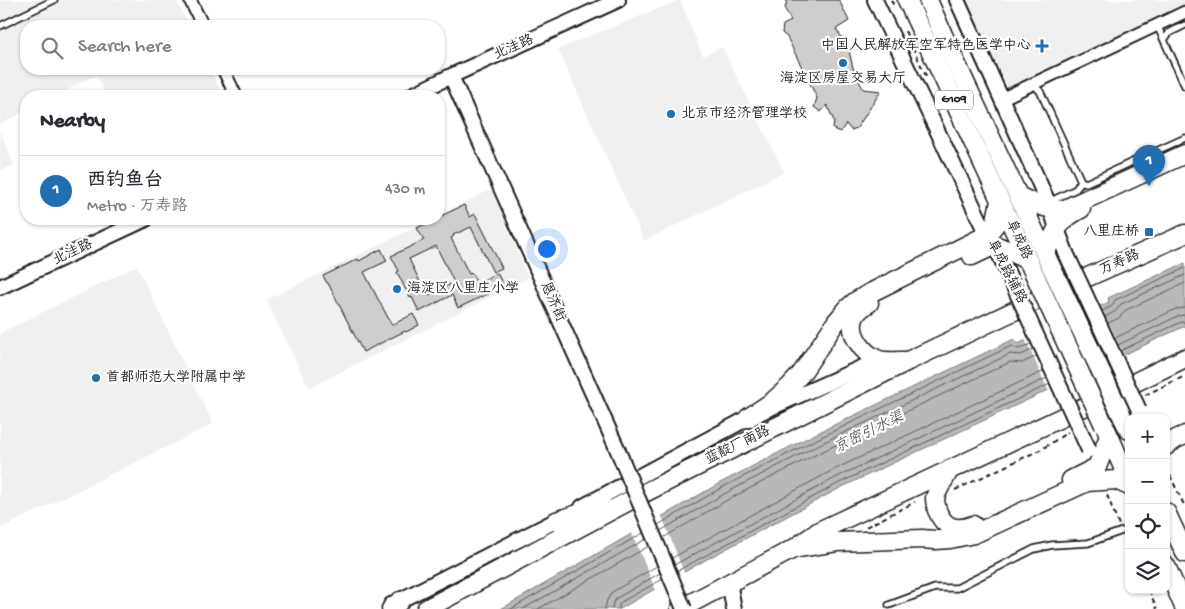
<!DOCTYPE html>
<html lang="en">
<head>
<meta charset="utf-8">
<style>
  body { margin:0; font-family:"Gochi Hand","LXGW WenKai TC",sans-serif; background:#f7f7f7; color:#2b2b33 }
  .controls { position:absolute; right:15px; bottom:15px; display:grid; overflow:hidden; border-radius:10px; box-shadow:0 1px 4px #0004 }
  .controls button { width:45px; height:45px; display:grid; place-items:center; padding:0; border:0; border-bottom:1px solid #e1e1e2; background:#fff; color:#2b2b33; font:25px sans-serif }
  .you { position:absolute; left:546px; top:248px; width:18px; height:18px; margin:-12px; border:4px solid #fff; border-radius:50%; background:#1a73e8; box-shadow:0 0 0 8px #1a73e833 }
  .badge { display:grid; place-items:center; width:32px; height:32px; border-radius:50%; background:#1f6fb2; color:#fff; font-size:16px; font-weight:700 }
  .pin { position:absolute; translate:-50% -41px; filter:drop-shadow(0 1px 2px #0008) }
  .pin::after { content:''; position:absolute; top:26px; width:18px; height:15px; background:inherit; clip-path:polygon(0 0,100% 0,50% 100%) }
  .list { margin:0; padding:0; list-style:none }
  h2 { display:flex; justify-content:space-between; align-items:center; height:65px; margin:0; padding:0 20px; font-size:21px }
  h2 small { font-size:16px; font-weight:400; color:#7c7c81 }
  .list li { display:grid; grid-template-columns:32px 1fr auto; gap:15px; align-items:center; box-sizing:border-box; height:70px; padding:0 20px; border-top:1px solid #e1e1e2 }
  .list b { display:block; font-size:19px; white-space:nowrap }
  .list p { margin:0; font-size:16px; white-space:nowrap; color:#7c7c81 }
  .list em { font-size:16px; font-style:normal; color:#7c7c81 }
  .icon { flex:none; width:28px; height:28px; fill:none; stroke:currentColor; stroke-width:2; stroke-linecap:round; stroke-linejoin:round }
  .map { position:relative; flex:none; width:1185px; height:609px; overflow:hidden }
  .search { position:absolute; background:#fff; box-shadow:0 1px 4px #0004; left:20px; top:20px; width:425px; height:55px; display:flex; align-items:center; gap:12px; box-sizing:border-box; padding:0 18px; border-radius:20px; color:#7c7c81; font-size:19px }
  .panel { position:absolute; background:#fff; box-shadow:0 1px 4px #0004; left:20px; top:90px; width:425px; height:135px; border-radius:20px }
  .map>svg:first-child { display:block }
</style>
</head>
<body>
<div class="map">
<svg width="1185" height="609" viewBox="0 0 1185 609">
  <rect width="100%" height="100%" fill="#fff"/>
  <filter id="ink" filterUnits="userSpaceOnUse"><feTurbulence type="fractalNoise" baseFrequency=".02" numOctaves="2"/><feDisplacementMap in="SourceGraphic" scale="10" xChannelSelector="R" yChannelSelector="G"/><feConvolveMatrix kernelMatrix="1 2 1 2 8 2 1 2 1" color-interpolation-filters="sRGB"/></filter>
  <g filter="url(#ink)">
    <path fill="#f0f0f0" d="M0,0h176l13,26h-163v43h184l13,27h-117l-10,-21 -41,21h-29v15l-26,14z
      M680,0l23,56 19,-9 62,125 -140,69 -86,-192z
      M966,0h219v4l-178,85z
      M0,131l14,34 -14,6z
      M492,189l36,89 -219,110 -43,-88 166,-81h7v-4z
      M137,266l76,158 -213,105v-196z"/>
    <path fill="#b8b8b8" stroke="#7a7a7a" d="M1185,263v63l-343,161 -135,72 -87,50h-119l219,-126 91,-47 203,-97 4,5 91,-42 -1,-4z"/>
    <path fill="#fff" d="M1100,304l25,53 -76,35 -24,-53z
      M661,514l24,61 -29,16 -25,-60z"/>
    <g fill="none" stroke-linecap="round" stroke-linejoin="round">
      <path stroke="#5a5a5a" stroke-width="1" d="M1102,311l10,-5 3,-6 70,-32
        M1105,317l11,-6 5,-7 64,-29
        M1108,323l11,-5 7,-8 59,-27
        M1115,338l61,-29 9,-1
        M1118,345l60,-29 7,-1
        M1120,351l61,-29h4
        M658,525l65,-38 90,-46 198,-95 8,3 12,-5
        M660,531l66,-38 90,-47 194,-92 11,1 13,-6
        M663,538l66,-39 90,-46 191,-91 12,1 15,-7
        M672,558l161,-88 211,-99
        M674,565l163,-88 210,-99
        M677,571l162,-88 211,-99
        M511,609l132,-76
        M523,609l123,-70
        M538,609l111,-63
        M605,609l2,-9 5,-8 45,-26
        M612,609l1,-6 4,-5 43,-25
        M619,609v-4l2,-3 42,-23"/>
    </g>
    <path fill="#cecece" stroke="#1c1c1c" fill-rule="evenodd" d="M787,0h52l10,21 -13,8 12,17 5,22 10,21 18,2 -24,37 -6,2 -5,-6 -6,8 -7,-3 1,-8 -7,-16 -6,7 -7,-5 3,-9 -30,-61 -5,-4 1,-8 8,-4 -6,-12z
      M464,205l6,12 5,-3 27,54 -9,4 -22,-45 -18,8 1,1 -3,2 18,36 3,-1 5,10 20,-10 7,13 -46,22 -6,-13 -33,17 -7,-15 -2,1 -13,-26 2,-1 -8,-15 33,-16 -7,-12 18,-9h4v-2zM436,246l18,36 -27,14 -18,-37z
      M381,249l6,12 -23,11 14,27 14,26 21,-11 6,11 -13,7 -1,-1 -42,21 -35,-69h-1l-4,-7 35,-17 1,2z"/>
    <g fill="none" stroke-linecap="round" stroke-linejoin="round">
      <g stroke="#1c1c1c" stroke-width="9">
        <path id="service" d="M1157,25l28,61
          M0,26l54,-26
          M1164,40l5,-7 16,-8
          M1031,86h4l5,5 41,90 -5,8 -23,11 -2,5
          M1081,181l5,2 99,-45
          M889,605l46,-17h22l77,-39 18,-4 36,-2 34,-12"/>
      </g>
      <g stroke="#1c1c1c" stroke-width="15">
        <path id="minor" d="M190,0l13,26
          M223,69l13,27
          M1001,99l184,-87"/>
      </g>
      <g stroke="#1c1c1c" stroke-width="18">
        <path id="tertiary" d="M875,0l112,235 8,10 15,33
          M957,0l94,209 6,20 9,24
          M451,76l165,370
          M410,96l41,-20 167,-76
          M0,287l146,-68
          M582,507l166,-89 131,-58
          M729,582l5,27
          M391,605l172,-88"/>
      </g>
      <g stroke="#1c1c1c" stroke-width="21">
        <path id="trunk" d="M907,0l125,269
          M928,0l16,37 104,223
          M1018,196c14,6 32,16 47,13l120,-55
          M1045,254c10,-22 13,-34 36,-45
          M972,256l23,-11 17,7 16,9
          M869,303c-6,4 -11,7 -14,13 -8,17 8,38 24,44 8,2 19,1 27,1
          M1122,416l7,14
          M748,418l24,-16 17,-15 12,-13 35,-52 13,-15 7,-6 12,-7 119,-59 8,-10 5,-24
          M1107,431l22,50
          M1166,446l10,-7 9,-4
          M950,469c-4,8 -13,21 -15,29 0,4 1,8 2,12 7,18 19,22 36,15
          M1071,480l26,-13 12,-31
          M1166,512l19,41
          M556,521l47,-15
          M798,548l39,-6 85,-3 13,1 15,-1 24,-5 113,-52 29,-2 13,6
          M1166,566l19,43
          M391,609l9,-8
          M426,609l218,-116 264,-132 146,-69 131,-58
          M680,609l115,-61 24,-17 282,-132 84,-41"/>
      </g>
      <path stroke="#1c1c1c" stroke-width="2" stroke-dasharray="5 4" stroke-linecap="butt" d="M891,0l3,6
        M905,31l21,45
        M1145,395l40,-19
        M1166,467l19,40
        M955,490l87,-41 26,-17
        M1107,495l12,30
        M866,527l49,-25
        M1125,539l4,8
        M1149,590l8,19"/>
      <use href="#service" stroke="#fff" stroke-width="5.5"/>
      <use href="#minor" stroke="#fff" stroke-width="11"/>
      <use href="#tertiary" stroke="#fff" stroke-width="14"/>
      <use href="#trunk" stroke="#fff" stroke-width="18"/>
      <g stroke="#1c1c1c" stroke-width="18" stroke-linecap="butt">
        <path id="tertiary-bridge" d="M1066,253l73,157
          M1010,278l79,172
          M616,446l68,163"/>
      </g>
      <g stroke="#1c1c1c" stroke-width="21" stroke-linecap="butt">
        <path id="trunk-bridge" d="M1048,260l74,156
          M1032,269l72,156"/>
      </g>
      <use href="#tertiary-bridge" stroke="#fff" stroke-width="14"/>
      <use href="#trunk-bridge" stroke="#fff" stroke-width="18"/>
    </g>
  </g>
  <g fill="#1f6fb2" stroke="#fff" stroke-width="2">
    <path d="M1039.5 38.5h5v5h5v5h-5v5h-5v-5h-5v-5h5z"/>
    <circle cx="843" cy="63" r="5"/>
    <circle cx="671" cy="114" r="5"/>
    <rect x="1144" y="227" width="10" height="10" rx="2.5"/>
    <circle cx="397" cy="289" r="5"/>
    <circle cx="96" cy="378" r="5"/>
  </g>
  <g text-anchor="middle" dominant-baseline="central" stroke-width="4.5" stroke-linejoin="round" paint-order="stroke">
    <rect fill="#fff" stroke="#606060" stroke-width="1" x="935" y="90.5" width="38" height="19" rx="4"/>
    <g font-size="12" font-weight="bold" fill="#1c1c1c">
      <text x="954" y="100">G109</text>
    </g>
    <g font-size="14" fill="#1c1c1c" stroke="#fff" text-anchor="start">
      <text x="1031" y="46" text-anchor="end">中国人民解放军空军特色医学中心</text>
      <text x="843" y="79" text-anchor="middle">海淀区房屋交易大厅</text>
      <text x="681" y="114">北京市经济管理学校</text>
      <text x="1139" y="232" text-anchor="end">八里庄桥</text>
      <text x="407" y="289">海淀区八里庄小学</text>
      <text x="106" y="378">首都师范大学附属中学</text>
    </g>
    <g font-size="14" fill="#1c1c1c" stroke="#fff">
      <text transform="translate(514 48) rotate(-24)">北洼路</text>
      <text transform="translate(1018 240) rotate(65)">阜成路</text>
      <text transform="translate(73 253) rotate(-25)">北洼路</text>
      <text transform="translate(1120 263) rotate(-24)">万寿路</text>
      <text transform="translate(1006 272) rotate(63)">阜成路辅路</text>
      <text transform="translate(552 302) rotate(66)">恩济街</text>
      <text transform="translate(738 446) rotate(-26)">蓝靛厂南路</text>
    </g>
    <g font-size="15" font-style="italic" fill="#5a5a5a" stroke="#fff">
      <text transform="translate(869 433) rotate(-26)">京密引水渠</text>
    </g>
  </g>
</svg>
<div class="controls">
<button>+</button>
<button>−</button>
<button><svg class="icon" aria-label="locate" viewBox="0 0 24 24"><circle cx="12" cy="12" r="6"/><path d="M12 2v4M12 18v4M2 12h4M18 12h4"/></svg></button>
<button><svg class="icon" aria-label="layers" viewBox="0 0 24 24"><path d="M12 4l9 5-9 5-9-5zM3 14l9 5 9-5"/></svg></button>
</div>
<div class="you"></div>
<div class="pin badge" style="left:1149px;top:186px">1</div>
<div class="search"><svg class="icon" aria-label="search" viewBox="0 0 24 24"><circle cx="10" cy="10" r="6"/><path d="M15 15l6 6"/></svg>Search here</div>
<section class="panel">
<h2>Nearby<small></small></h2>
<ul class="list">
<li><span class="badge">1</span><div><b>西钓鱼台</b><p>Metro · 万寿路</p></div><em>430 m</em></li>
</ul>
</section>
</div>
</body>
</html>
